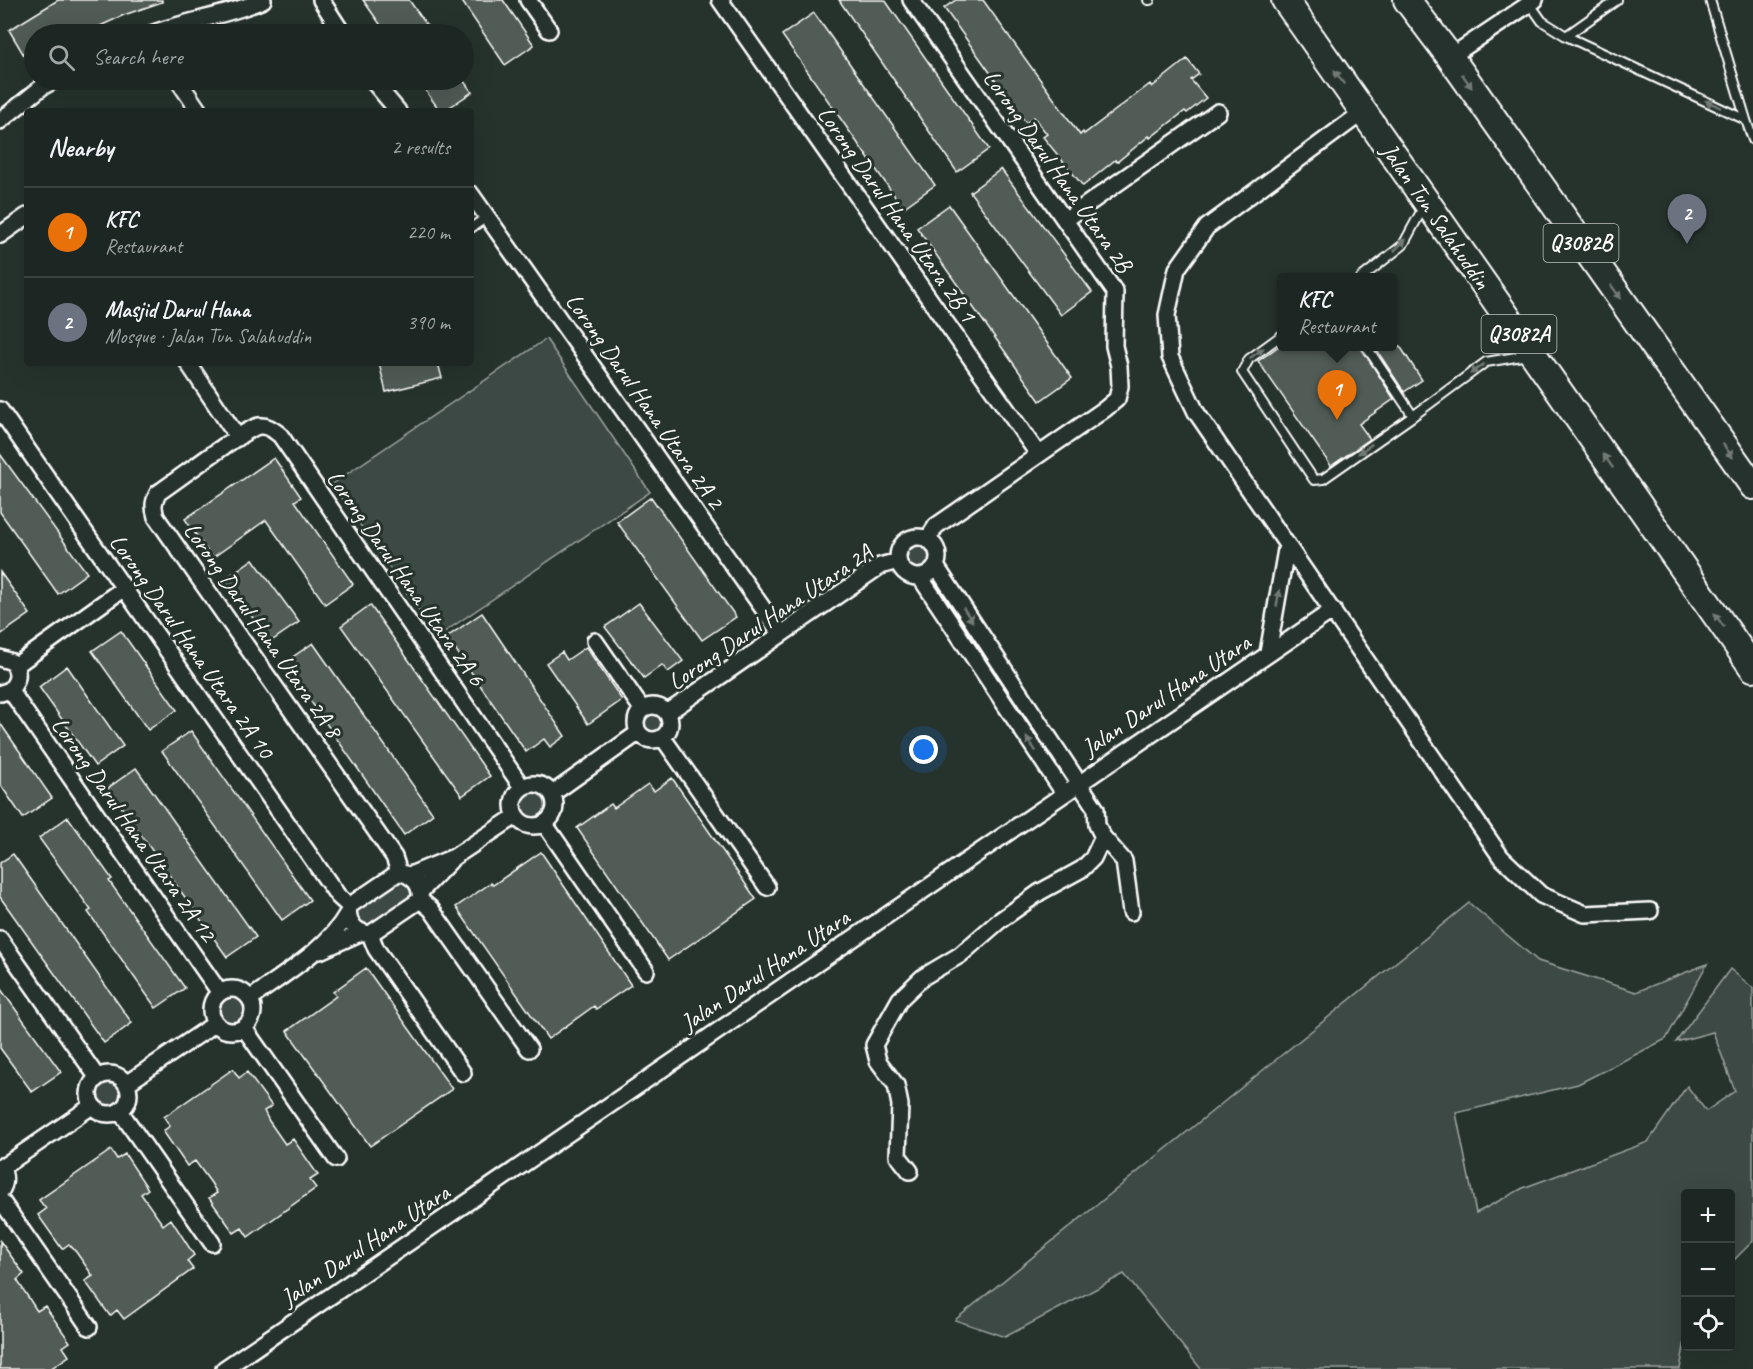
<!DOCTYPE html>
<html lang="en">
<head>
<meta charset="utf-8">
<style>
  body { margin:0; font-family:Caveat,sans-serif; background:#252e2a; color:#f1f3f6 }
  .controls { position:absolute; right:18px; bottom:18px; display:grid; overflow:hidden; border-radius:6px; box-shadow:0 6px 24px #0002 }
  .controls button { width:54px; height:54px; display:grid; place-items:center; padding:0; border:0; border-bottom:2px solid #3a4340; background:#1c2622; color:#f1f3f6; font:30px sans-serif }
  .you { position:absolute; left:924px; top:750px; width:21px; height:21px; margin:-15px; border:4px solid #fff; border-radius:50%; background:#1a73e8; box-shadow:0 0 0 9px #1a73e833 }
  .badge { display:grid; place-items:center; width:39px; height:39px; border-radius:50%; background:#ff9aa2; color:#fff; font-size:20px; font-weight:700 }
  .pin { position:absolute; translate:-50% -50px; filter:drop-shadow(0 2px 3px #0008) }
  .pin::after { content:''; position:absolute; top:32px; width:21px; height:18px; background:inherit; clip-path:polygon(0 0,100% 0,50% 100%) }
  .popup { position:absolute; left:1277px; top:273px; width:120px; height:78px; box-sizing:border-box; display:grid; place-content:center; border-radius:6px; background:#1c2622; filter:drop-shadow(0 2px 4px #0005); font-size:20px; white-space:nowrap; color:#a0a5a5 }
  .popup b { font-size:22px; color:#f1f3f6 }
  .popup::after { content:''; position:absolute; left:50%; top:100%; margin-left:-12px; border:12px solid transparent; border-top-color:#1c2622 }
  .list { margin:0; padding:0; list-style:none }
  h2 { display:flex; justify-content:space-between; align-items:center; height:78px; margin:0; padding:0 24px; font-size:26px }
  h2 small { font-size:20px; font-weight:400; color:#a0a5a5 }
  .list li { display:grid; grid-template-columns:39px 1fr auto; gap:18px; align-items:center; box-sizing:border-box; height:90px; padding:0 24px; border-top:2px solid #3a4340 }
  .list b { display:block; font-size:22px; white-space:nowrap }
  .list p { margin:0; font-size:20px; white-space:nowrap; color:#a0a5a5 }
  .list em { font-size:20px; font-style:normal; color:#a0a5a5 }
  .icon { flex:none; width:33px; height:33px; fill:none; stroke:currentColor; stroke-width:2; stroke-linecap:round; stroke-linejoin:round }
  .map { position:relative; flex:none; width:1753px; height:1369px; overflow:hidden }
  .search { position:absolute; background:#1c2622; box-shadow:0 6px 24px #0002; left:24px; top:24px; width:450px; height:66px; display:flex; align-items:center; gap:15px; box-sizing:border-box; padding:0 21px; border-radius:33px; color:#a0a5a5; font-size:22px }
  .panel { position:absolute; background:#1c2622; box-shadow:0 6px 24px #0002; left:24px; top:108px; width:450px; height:258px; border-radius:6px }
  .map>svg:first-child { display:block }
</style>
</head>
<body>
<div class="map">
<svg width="1753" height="1369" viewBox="0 0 1753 1369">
  <rect width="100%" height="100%" fill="#26332d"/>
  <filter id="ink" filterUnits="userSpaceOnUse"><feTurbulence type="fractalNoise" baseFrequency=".0167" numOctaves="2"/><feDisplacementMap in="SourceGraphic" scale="12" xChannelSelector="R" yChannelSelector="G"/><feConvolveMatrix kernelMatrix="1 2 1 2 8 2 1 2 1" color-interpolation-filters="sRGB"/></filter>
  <g filter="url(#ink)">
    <path fill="#3e4944" stroke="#9ea4a2" stroke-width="1.5" d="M546,339l104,153 -213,145 -105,-153z
      M904 557a13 13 0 1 1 26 0a13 13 0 1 1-26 0Z
      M641 724a12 12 0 1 1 24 0a12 12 0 1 1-24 0Z
      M521 805a12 12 0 1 1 24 0a12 12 0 1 1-24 0Z
      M398,879h5l9,7 2,9 -46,33c-10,-6 -14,-11 -9,-22z
      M1469,903l69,58 98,31 71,-28 -41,75 -88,45 -122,29 20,100 47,-25 125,-46 39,-56 19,25 29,-20 -22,-59 -37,10 54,-73 23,19v253l-22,22 -1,-69h-44v142l-6,33h-479l-77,-95 -119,63 -50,-17z
      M220 1011a13 13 0 1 1 26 0a13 13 0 1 1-26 0Z
      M97 1095a12 12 0 1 1 24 0a12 12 0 1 1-24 0Z"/>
    <path fill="#515c57" stroke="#fff" stroke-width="1.5" d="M58,0h104v2l-38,13 -41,19h-49v38l-25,-42z
      M363,0h46l24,34h-46z
      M461,0h42l31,45 -29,20z
      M839,0h46l104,149 -32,23z
      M956,0h27l97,135 3,-3 1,2 66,-50 2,3 35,-28 12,15 -8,6 15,18 -19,15 -2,-2 -35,27 -1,-2 -32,26 -2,-2 -32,26 -40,-49 4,-3 -13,-17 -8,6 -82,-115z
      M814,13l121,172 -32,23 -121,-173z
      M418,80h45l9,12 -28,19h-4z
      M1001,169l91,123 -31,23 -91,-123z
      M949,205l123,173 -32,23 -123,-173z
      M1279,346h81l34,53 -35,25 11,15 -39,27 -73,-105z
      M1374,346h26l22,34 -18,12z
      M379,363h59l4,15 -56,14z
      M0,454l87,119 -29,21 -58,-82z
      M274,458l27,39 -6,4 58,83 -28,20 -59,-84 -54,38 -27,-39z
      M651,497l85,120 -34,23 -85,-118z
      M253,559l46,63 -29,20 -45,-63z
      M0,572l30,42 -30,21z
      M639,603l44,58 -15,11 -6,-7 -18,13 -39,-51z
      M370,605l120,171 -28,20 -121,-170z
      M482,613l83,123 -15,11 -6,-8 -18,13 -79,-115z
      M121,631l56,79 -29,20 -56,-79z
      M313,643l120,171 -29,21 -120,-172z
      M586,647l36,53 -34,24 -42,-61 16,-11 5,8z
      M67,666l56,80 -28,20 -56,-79z
      M0,723l52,75 -29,20 -23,-34z
      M191,731l119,169 -28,20 -120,-169z
      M136,768l120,169 -29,20 -119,-169z
      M672,778l84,121 -88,61 -91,-132 34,-24 3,4 34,-24 6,7z
      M68,817l44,62 -3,2 76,107 -29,20 -68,-96 3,-2 -52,-72z
      M541,852l90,133 -35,24 -2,-3 -46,33 -92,-132 35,-24 2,2z
      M13,854l119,169 -28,20 -104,-146v-34z
      M366,968l86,121 -82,57 -83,-115 49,-35 -3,-4z
      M0,988l61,84 -29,20 -32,-44z
      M233,1069l6,9 8,-6 25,34 -8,5 5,10 16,23 8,-5 25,36 -8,5 6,8 -68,49 -6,-9 -8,5 -25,-35 8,-5 -6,-10 -16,-22 -8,5 -24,-35 7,-5 -6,-9z
      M111,1150l6,9 8,-5 23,35 -7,5 22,31 8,-6 23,36 -7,6 6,8 -69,50 -7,-9 -7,6 -25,-35 8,-5 -17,-24 -7,-8 -7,5 -24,-34 8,-6 -7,-9z
      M0,1241l24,33 -7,6 20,31 8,-5 25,36 -7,5 6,9 -19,13h-50z"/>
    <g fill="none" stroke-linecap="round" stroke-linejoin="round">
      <g stroke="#fff" stroke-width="12">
        <path id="service" d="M1148,0h2
          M1710,0l36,120
          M1530,4l12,17 24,15 180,84 7,20
          M1566,36l51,-36
          M471,228l16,-11
          M1361,278l42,-33 21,-39
          M1282,335l-33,24 -7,13 72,108 9,-1 90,-63
          M1366,346l47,70 73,-54 42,-7"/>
      </g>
      <g stroke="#fff" stroke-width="20">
        <path id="minor" d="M321,0l22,34
          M528,0l21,30
          M720,0l318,454
          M911,0l204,292 -1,54 5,20 1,20 -3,13 -12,10 -169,117 -9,14
          M151,34c37,-14 76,-18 112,-34
          M1450,57l85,-57
          M178,80l21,31
          M372,80l26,31
          M1363,112l-156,115 -30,42 -10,46 3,42 26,55 305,445 40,38 44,19 65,-3
          M0,121l42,-34 13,-7
          M471,194l310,440
          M1065,220l153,-108
          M0,235l27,-19
          M188,363l50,75
          M0,410l338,486 11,10
          M898 557a20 20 0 1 1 40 0a20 20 0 1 1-40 0Z
          M936,566l160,243 1,16 6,12 21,24 7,51
          M920,577l144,216
          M595,641l47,68
          M1268,653l19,-109
          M0,658l12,4c8,10 6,19 -2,28l-9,3
          M15,666l109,-78
          M10,690l210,303
          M636 723a17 17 0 1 1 34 0a17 17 0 1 1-34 0Z
          M667,713l213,-147 18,-5
          M663,738l104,149
          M513 805a21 21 0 1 1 42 0a21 21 0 1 1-42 0Z
          M552,794l86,-61
          M544,823l102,148
          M399,872l-5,-15 -238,-340c-3,-10 -3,-15 2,-24 17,-11 87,-65 101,-67 9,-1 14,4 21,9l242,352
          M399,872c14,4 23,12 21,28l-50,34c-15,-2 -24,-12 -21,-28z
          M410,875l44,-18 62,-41
          M421,891l29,-30
          M420,900l11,9 98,140
          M370,934l6,15 87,124
          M0,939l97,138
          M320,951l40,-18
          M211 1010a21 21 0 1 1 42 0a21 21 0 1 1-42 0Z
          M250,999c32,-24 77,-49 97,-85
          M244,1028l92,131
          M89 1094a20 20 0 1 1 40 0a20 20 0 1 1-40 0Z
          M126,1084l90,-61
          M120,1111l92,132
          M0,1166c6,9 6,18 0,26
          M1,1168l91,-62
          M910,1171l-12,-15 2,-51 -4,-20 -18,-24 -4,-16 26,-46 23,-22 37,-22 39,-34 41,-29 42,-23 11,-11 10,-21
          M0,1199l89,128
          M224,1369l1109,-759"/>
      </g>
      <g stroke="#fff" stroke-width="30">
        <path id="trunk" d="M1285,0l468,668
          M1407,0l43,57 303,429"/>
      </g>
      <use href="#service" stroke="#26332d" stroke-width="8"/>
      <use href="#minor" stroke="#26332d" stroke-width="15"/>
      <use href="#trunk" stroke="#26332d" stroke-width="26"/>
    </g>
    <defs><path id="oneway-solid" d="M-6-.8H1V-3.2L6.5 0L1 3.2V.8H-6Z" transform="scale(1.5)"/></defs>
    <g fill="#727a76">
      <use href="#oneway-solid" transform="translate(1339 77) rotate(-125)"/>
      <use href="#oneway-solid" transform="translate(1467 81) rotate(55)"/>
      <use href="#oneway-solid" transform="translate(1713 104) rotate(-155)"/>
      <use href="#oneway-solid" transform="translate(1400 245) rotate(-46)"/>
      <use href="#oneway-solid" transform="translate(1616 292) rotate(55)"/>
      <use href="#oneway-solid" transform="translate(1257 353) rotate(-36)"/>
      <use href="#oneway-solid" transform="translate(1477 369) rotate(144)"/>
      <use href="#oneway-solid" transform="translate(1365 449) rotate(145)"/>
      <use href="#oneway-solid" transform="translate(1728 451) rotate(55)"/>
      <use href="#oneway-solid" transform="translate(1608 461) rotate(-125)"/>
      <use href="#oneway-solid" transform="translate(1278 598) rotate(-80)"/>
      <use href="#oneway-solid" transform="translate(968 615) rotate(56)"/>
      <use href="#oneway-solid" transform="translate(1719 620) rotate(-125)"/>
      <use href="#oneway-solid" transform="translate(1031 744) rotate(-124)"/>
    </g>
  </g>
  <g text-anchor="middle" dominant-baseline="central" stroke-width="6" stroke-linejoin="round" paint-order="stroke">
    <g fill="#26332d" stroke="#bec2c0" stroke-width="1.5">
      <rect x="1543.5" y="224" width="75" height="38" rx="4.5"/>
      <rect x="1481.5" y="315" width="75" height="38" rx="4.5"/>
    </g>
    <g font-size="22" font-weight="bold" fill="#fff">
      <text x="1581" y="243">Q3082B</text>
      <text x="1519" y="334">Q3082A</text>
    </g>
    <g font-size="24" fill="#fff" stroke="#26332d">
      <text transform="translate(1058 171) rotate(55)">Lorong Darul Hana Utara 2B</text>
      <text transform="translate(897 214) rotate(55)">Lorong Darul Hana Utara 2B 1</text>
      <text transform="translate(1436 216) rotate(55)">Jalan Tun Salahuddin</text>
      <text transform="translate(645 401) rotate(55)">Lorong Darul Hana Utara 2A 2</text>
      <text transform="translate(406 578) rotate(55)">Lorong Darul Hana Utara 2A 6</text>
      <text transform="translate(770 617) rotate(-34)">Lorong Darul Hana Utara 2A</text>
      <text transform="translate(263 630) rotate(55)">Lorong Darul Hana Utara 2A 8</text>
      <text transform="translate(192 646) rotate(55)">Lorong Darul Hana Utara 2A 10</text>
      <text transform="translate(1166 695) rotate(-34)">Jalan Darul Hana Utara</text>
      <text transform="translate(134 829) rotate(55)">Lorong Darul Hana Utara 2A 12</text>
      <text transform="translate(765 970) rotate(-34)">Jalan Darul Hana Utara</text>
      <text transform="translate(365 1245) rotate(-34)">Jalan Darul Hana Utara</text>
    </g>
  </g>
</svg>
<div class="controls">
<button>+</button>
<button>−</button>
<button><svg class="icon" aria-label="locate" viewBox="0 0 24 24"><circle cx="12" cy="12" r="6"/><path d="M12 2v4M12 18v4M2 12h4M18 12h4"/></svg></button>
</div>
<div class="you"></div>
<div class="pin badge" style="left:1337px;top:420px;background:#e8710a">1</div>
<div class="popup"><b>KFC</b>Restaurant</div>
<div class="pin badge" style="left:1687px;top:244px;background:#6b7280">2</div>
<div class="search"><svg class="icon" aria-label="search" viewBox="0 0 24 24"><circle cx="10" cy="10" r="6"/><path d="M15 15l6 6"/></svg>Search here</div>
<section class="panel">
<h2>Nearby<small>2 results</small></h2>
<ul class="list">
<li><span class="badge" style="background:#e8710a">1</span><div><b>KFC</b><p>Restaurant</p></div><em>220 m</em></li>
<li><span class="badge" style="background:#6b7280">2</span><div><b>Masjid Darul Hana</b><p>Mosque · Jalan Tun Salahuddin</p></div><em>390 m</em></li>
</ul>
</section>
</div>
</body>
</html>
